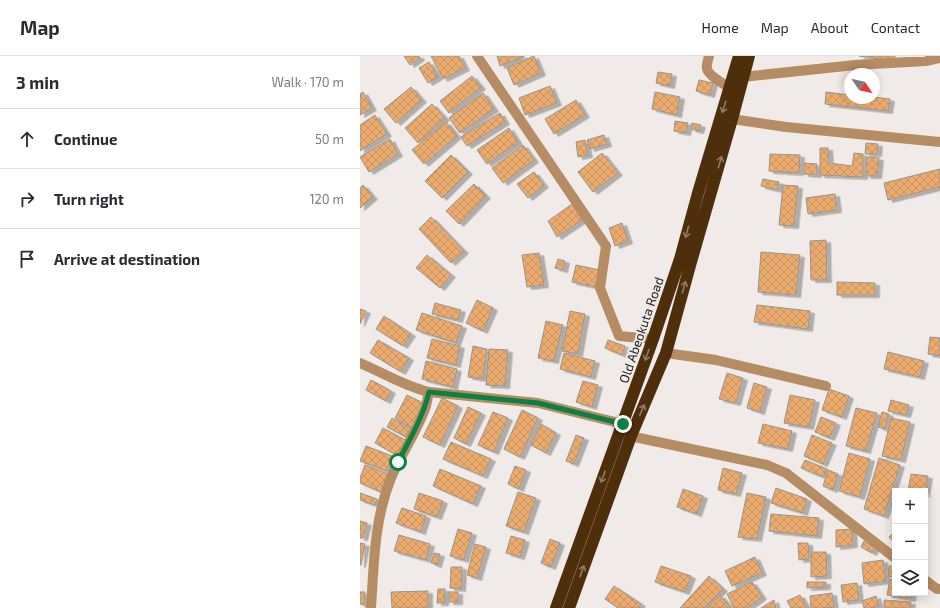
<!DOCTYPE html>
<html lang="en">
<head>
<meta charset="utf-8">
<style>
  body { margin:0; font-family:"Exo 2",sans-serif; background:#f7f7f7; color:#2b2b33 }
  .controls { position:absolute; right:12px; bottom:12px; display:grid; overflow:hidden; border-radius:0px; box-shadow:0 2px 10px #0003 }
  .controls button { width:36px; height:36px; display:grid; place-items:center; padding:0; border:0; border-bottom:1px solid #e1e1e2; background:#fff; color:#2b2b33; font:20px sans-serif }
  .compass { position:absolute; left:484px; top:12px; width:36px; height:36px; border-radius:50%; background:#fff; box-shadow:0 2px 10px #0003; rotate:124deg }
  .stop { position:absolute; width:12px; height:12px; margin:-9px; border:3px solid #0b8043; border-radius:50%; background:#fff }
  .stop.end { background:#0b8043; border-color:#fff; box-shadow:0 1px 4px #0008 }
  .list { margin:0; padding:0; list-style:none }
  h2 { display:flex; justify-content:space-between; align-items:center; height:52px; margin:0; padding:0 16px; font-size:17px }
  h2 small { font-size:13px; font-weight:400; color:#7c7c81 }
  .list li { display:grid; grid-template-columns:26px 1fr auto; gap:12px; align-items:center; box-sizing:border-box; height:60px; padding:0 16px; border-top:1px solid #e1e1e2 }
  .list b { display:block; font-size:15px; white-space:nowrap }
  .list em { font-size:13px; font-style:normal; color:#7c7c81 }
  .icon { flex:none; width:22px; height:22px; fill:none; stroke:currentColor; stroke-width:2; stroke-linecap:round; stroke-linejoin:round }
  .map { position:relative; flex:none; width:580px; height:552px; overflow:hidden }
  header { display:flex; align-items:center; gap:24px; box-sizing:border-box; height:56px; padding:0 20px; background:#fff; border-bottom:1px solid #e1e1e2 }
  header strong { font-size:19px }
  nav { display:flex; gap:22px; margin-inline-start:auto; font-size:14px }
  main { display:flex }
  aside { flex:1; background:#fff }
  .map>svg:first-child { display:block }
</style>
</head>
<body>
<header>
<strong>Map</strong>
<nav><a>Home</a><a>Map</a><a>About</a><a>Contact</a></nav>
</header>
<main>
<aside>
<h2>3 min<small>Walk · 170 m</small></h2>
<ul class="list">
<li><svg class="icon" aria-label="ahead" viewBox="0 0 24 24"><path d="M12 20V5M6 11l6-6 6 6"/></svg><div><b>Continue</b></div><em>50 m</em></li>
<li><svg class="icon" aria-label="right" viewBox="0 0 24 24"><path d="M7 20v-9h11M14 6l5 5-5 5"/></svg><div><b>Turn right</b></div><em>120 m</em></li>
<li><svg class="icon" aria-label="arrive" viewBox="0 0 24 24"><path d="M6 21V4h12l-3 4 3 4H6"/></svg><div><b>Arrive at destination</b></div></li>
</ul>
</aside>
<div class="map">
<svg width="580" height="552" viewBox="0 0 580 552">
  <defs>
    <pattern id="building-cross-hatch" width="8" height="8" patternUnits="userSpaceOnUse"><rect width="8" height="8" fill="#ebab6e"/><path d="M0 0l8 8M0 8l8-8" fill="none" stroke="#c9935f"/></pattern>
    <filter id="shadow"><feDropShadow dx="4.5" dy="2.5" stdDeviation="0" flood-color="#0004"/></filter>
  </defs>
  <rect width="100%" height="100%" fill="#f0ebe8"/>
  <path fill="url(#building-cross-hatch)" stroke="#979490" filter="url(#shadow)" d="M44,0h15l1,2 -10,7z
    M71,0h28l6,12 -22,11z
    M137,0h27v1l-24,9z
    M174,0l7,17 -27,12 -7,-17z
    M499,0h36l-1,5z
    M69,6l9,15 -10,6 -9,-15z
    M298,16l14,2 -2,12 -14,-3z
    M112,20l9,11 -32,26 -9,-12z
    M339,24l14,3 -3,12 -14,-4z
    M190,30l7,17 -32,12 -6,-17z
    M51,31l11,13 -26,23 -12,-14z
    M3,36l9,16 -12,7v-21z
    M295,36l25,5 -3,18 -25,-6z
    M466,36l24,3v3h24v-1l16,2 -2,12 -63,-7z
    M123,37l11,16 -34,24 -11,-15z
    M216,44l9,15 -31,19 -9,-15z
    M72,48l13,14 -27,25 -13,-15z
    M140,57l5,9 -38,24 -6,-9z
    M15,59l12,19 -27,17v-26z
    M315,65l13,2 -2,10 -12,-2z
    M86,66l11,14 -33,28 -12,-14z
    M332,67l9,2 -2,6 -8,-2z
    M149,72l9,14 -31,22 -10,-14z
    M244,79l3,9 -17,5 -3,-9z
    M30,83l8,15 -29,18 -9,-15z
    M225,84l3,15 -10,2 -2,-15z
    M506,87l12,1 -1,10h-12z
    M163,89l11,15 -31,23 -11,-15z
    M460,92h8l1,15 23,3 2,-13 9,1v23l-43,-2z
    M242,97l16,20 -25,19 -15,-20z
    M410,98l30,1 -1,18 -30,-2z
    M91,99l17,17 -26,26 -17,-17z
    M507,101l12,1 -2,18h-11z
    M444,107l13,1v11l-13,-1z
    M580,113v18l-52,13 -4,-17z
    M174,116l10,13 -16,13 -11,-14z
    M403,123l16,3 -2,8 -16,-4z
    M114,128l12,12 -27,28 -13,-13z
    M3,129l10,12 -13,11v-20z
    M423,129l15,1 -4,40 -15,-1z
    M475,138l2,16 -29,4 -2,-16z
    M212,148l10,16 -25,17 -9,-16z
    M71,161l33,34 -13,12 -32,-34z
    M262,167l6,18 -13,5 -6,-18z
    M466,184l1,40h-16l-1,-39z
    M401,196l39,3 -4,40 -38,-3z
    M179,197l5,32 -17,2 -5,-32z
    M67,199l24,20 -11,13 -24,-20z
    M198,203l7,2 -2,9 -8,-2z
    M216,209l24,5 -4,17 -24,-5z
    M477,226l38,1v12h-38z
    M117,244l16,8 -10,23 -17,-8z
    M75,247l26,7 -3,10 -26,-6z
    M397,249l53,6 -2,18 -54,-7z
    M0,253l6,2 -6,13z
    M210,255l15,3 -7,40 -16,-3z
    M62,257l40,13 -6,17 -40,-13z
    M24,260l27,18 -8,12 -27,-17z
    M186,265l17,4 -9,36 -16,-3z
    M570,281l10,1v18l-12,-2z
    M72,283l28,7 -4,19 -29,-7z
    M18,284l31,18 -8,14 -31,-19z
    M248,284l17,6 -3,9 -17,-7z
    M113,290l14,3 -4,30 -15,-2z
    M129,293l19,1 -3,36 -19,-1z
    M528,296l36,9 -4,16 -36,-8z
    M204,297l31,8 -4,16 -31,-8z
    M66,305l31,8 -4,18 -31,-8z
    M367,317l16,5 -7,25 -17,-4z
    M11,324l20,11 -5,10 -20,-11z
    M223,325l15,4 -6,22 -16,-5z
    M394,327l13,4 -7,25 -13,-4z
    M469,333l20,7 -7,21 -20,-7z
    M47,339l18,9 -13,24 -17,-10z
    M430,339l25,5 -6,27 -25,-4z
    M82,342l16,8 -18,39 -17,-8z
    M531,344l18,5 -3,10 -18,-4z
    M108,351l13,6 -15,31 -12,-6z
    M496,352l21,5 -11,38 -20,-5z
    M162,354l16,8 -18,39 -16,-8z
    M133,356l15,6 -14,34 -16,-7z
    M522,356l7,2 -4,15 -7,-2z
    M461,361l15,6 -6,15 -15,-6z
    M32,362l19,11 -5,8 -19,-10z
    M531,362l19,4 -9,38 -19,-4z
    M181,368l15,9 -10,20 -15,-8z
    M403,368l29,7 -4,18 -30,-6z
    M23,372l24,13 -9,15 -23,-13z
    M216,379l8,3 -10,26 -8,-3z
    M452,379l20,8 -9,21 -19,-8z
    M91,386l40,17 -8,17 -40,-17z
    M6,390l26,10 -6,15 -26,-10z
    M489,397l21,6 -10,38 -21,-6z
    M519,402l21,7 -16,51 -20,-7z
    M445,404l22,9 -4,8 -22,-9z
    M5,409l23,9 -7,18 -21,-9v-5z
    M155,410l11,4 -7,19 -11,-5z
    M363,412l19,5 -6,21 -18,-4z
    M80,413l41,17 -8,18 -40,-18z
    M468,414l10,4 -5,16 -10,-4z
    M551,418l17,2 -3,19v-4h-17z
    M416,432l31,11 -4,14 -32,-10z
    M323,433l20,7 -6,18 -20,-7z
    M158,436l18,6 -12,34 -18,-6z
    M0,437l17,6 -2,6 -15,-5z
    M59,437l24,8 -6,16 -23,-8z
    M387,437l19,4 -9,42 -19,-2z
    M42,452l24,8 -5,16 -25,-9z
    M411,458l48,4 -2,18 -48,-5z
    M0,465l7,2 -4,15h-3z
    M98,473l14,4 -8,27 -14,-4z
    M492,473l1,16 -17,2v-17z
    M535,475v12l-6,-6z
    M39,479l31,9 -4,16 -32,-9z
    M151,480l14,4 -5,17 -14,-4z
    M190,483l10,4 -9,24 -10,-4z
    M504,485l11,7 -3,5 -11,-6z
    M0,487l5,1 -4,21h-1z
    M438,487h10l1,16 -10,1z
    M115,488l11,3 -9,31 -10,-3z
    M451,496h15l1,24 -16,1z
    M74,497l6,1 -3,11 -6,-2z
    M395,501l7,16 -30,13 -7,-15z
    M523,504l3,21 -22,3 -2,-21z
    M301,510l30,10 -6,16 -30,-10z
    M529,510h6v11l-7,-1z
    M91,511h11l-1,22 -11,-1z
    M349,520l14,13 -19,19h-24z
    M530,523l5,1v13h17l-1,6 -24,-4z
    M392,526l10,15 -15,11h-13l-7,-14z
    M447,526h19v5l-19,1z
    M497,527l2,17 -16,2 -2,-17z
    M254,530l27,18 -3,4h-20l-13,-9z
    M78,533h7l-1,14h-7z
    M68,535v17h-36l-1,-16z
    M0,536h5l-1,13 -4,-1z
    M89,536h9v10h-9z
    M472,537l2,14 -10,1h-13l-1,-12z
    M360,539l11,13h-24z
    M440,539l7,13h-16l-4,-7z
    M516,540l3,10 -6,2h-9l-2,-7z
    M414,544l2,8h-15z
    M524,544l27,2 -1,6h-26z"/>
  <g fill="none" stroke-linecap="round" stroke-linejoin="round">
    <path stroke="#b68c64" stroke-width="10" d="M117,0l129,190 -6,42 19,48 34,3
      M349,0c-1,4 -3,9 -2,13 2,7 17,15 23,19
      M382,21l113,-12 71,-4 14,-3
      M372,63l54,8 154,15
      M306,297l50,7 110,26
      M0,307c24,10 44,23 69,29l109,11 85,21
      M265,379l142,30 19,8 109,85
      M565,524l12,9h3
      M11,552c3,-44 3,-88 20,-130 10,-24 26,-46 35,-72 1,-4 2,-10 3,-14"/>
    <path stroke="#4f2f0b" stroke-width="12" d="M196,552l97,-269 27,-80 18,-66 41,-137
      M209,552l62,-172 35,-83 25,-91 41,-143 17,-63"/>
  </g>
  <defs><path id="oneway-shaft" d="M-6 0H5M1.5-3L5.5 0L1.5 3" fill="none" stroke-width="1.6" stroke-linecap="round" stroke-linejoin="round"/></defs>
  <g stroke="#8f7a63">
    <use href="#oneway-shaft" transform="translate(364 51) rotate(108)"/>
    <use href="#oneway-shaft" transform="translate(360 106) rotate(-74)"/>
    <use href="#oneway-shaft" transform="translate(327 176) rotate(105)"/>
    <use href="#oneway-shaft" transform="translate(324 231) rotate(-75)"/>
    <use href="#oneway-shaft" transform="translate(287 299) rotate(110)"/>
    <use href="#oneway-shaft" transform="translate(282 354) rotate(-67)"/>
    <use href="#oneway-shaft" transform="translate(243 421) rotate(110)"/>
    <use href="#oneway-shaft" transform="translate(222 515) rotate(-70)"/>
  </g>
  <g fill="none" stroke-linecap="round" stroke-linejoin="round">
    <path stroke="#0b8043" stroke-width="5" d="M38,406c12,-23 25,-45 31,-70l109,11 85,21"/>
  </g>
  <g text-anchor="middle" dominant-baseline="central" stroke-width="4" stroke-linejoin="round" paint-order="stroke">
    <g font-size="13" fill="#242321" stroke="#f0ebe8">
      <text transform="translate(281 274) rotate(-71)">Old Abeokuta Road</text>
    </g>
  </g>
</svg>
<div class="controls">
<button>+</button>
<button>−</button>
<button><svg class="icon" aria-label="layers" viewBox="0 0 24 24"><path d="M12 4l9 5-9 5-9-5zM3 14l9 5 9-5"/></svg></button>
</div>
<svg class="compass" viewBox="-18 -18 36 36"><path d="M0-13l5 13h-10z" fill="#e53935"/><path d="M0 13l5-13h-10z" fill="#7c7c81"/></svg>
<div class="stop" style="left:38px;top:406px"></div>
<div class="stop end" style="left:263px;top:368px"></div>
</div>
</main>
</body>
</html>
